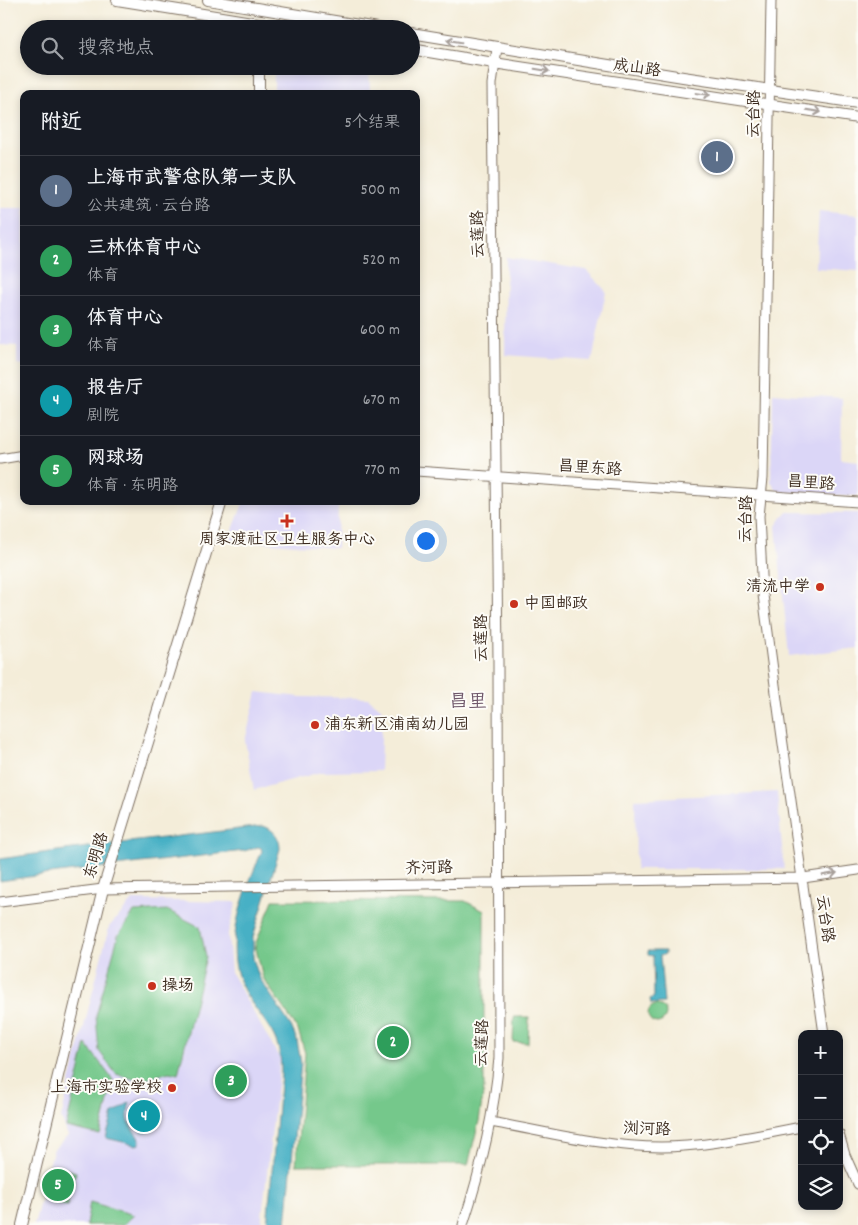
<!DOCTYPE html>
<html lang="zh">
<head>
<meta charset="utf-8">
<style>
  body { margin:0; font-family:Dekko,"LXGW WenKai TC",sans-serif; background:#242831; color:#f1f3f6 }
  .controls { position:absolute; right:15px; bottom:15px; display:grid; overflow:hidden; border-radius:10px; box-shadow:0 2px 8px #0003 }
  .controls button { width:45px; height:45px; display:grid; place-items:center; padding:0; border:0; border-bottom:1px solid #363941; background:#171b24; color:#f1f3f6; font:25px sans-serif }
  .you { position:absolute; left:425px; top:540px; width:18px; height:18px; margin:-12px; border:4px solid #fff; border-radius:50%; background:#1a73e8; box-shadow:0 0 0 8px #1a73e833 }
  .badge { display:grid; place-items:center; width:32px; height:32px; border-radius:50%; background:#ea580c; color:#fff; font-size:16px; font-weight:700 }
  .pin { position:absolute; translate:-50% -50%; border:2px solid #fff; box-shadow:0 1px 5px #0006 }
  .list { margin:0; padding:0; list-style:none }
  h2 { display:flex; justify-content:space-between; align-items:center; height:65px; margin:0; padding:0 20px; font-size:21px }
  h2 small { font-size:16px; font-weight:400; color:#9ea1a6 }
  .list li { display:grid; grid-template-columns:32px 1fr auto; gap:15px; align-items:center; box-sizing:border-box; height:70px; padding:0 20px; border-top:1px solid #363941 }
  .list b { display:block; font-size:19px; white-space:nowrap }
  .list p { margin:0; font-size:16px; white-space:nowrap; color:#9ea1a6 }
  .list em { font-size:16px; font-style:normal; color:#9ea1a6 }
  .icon { flex:none; width:28px; height:28px; fill:none; stroke:currentColor; stroke-width:2; stroke-linecap:round; stroke-linejoin:round }
  .map { position:relative; flex:none; width:858px; height:1225px; overflow:hidden }
  .search { position:absolute; background:#171b24; box-shadow:0 2px 8px #0003; left:20px; top:20px; width:400px; height:55px; display:flex; align-items:center; gap:12px; box-sizing:border-box; padding:0 18px; border-radius:28px; color:#9ea1a6; font-size:19px }
  .panel { position:absolute; background:#171b24; box-shadow:0 2px 8px #0003; left:20px; top:90px; width:400px; height:415px; border-radius:10px }
  .map>svg:first-child { display:block }
</style>
</head>
<body>
<div class="map">
<svg width="858" height="1225" viewBox="0 0 858 1225">
  <rect width="100%" height="100%" fill="#fdfcf7"/>
  <filter id="ink" filterUnits="userSpaceOnUse"><feTurbulence type="fractalNoise" baseFrequency=".02" numOctaves="2"/><feDisplacementMap in="SourceGraphic" scale="10" xChannelSelector="R" yChannelSelector="G"/><feConvolveMatrix kernelMatrix="1 2 1 2 8 2 1 2 1" color-interpolation-filters="sRGB"/></filter>
  <filter id="wash" filterUnits="userSpaceOnUse"><feTurbulence type="fractalNoise" baseFrequency=".0096" numOctaves="4" result="noise"/><feDisplacementMap in="SourceGraphic" scale="20" xChannelSelector="R" yChannelSelector="G"/><feGaussianBlur stdDeviation="1.12" result="paint"/><feColorMatrix in="noise" values="0 0 0 0 0 0 0 0 0 0 0 0 0 0 0 0 0 1.4 0 .05"/><feComposite in="paint" operator="in"/></filter>
  <g filter="url(#wash)">
    <rect width="100%" height="100%" fill="#f4edd9"/>
    <path fill="#dbd6f7" d="M274,66h95l1,28h-96z
      M0,208h24v157l-7,-1v-18l-17,-1z
      M819,211l39,4v56l-42,-3z
      M506,257l80,13 20,21 -14,70 -87,-6z
      M773,393l69,5 -1,61 17,2v35l-80,-4 -7,-11z
      M244,501h94l-1,47 -108,-8z
      M786,512l72,1v135l-69,8 -13,-130z
      M257,692l43,5 68,1 14,11 -2,62 -59,1 -67,18 -9,-49z
      M777,792l7,77h-148l-1,-70z
      M133,900l104,2 -9,31 3,40 49,86 -19,166h-227l19,-75 15,-14 -7,-18 48,-191z"/>
    <path fill="#74c88b" stroke="#587954" d="M273,900l192,1 19,10v177l-5,33 -11,44h-172l9,-112 -7,-23 -35,-52 -8,-33z
      M167,910l33,17 6,30 -28,117 -9,-2 -29,9 -24,-7 -17,-23 -3,-35 22,-80 16,-24z
      M648 1014a9 9 0 1 1 18 0a9 9 0 1 1-18 0Z
      M514,1017h15l-1,26 -15,-1z
      M86,1044l27,36 -13,55 -34,-8z
      M50,1165l26,7 -9,34 -26,-7z
      M90,1202l44,13 -11,10h-37z"/>
    <path fill="#46b0c5" stroke="#406d72" d="M263,826c11,3 17,12 17,23l-27,88v21l6,19 32,49 6,14 4,23 -15,162h-19l14,-151c1,-39 -15,-48 -34,-78 -28,-46 -4,-100 15,-145l-1,-3 -3,-1 -14,4c-82,10 -163,18 -244,30v-22c87,-13 175,-22 263,-33z
      M648,951h17v3l-5,2 4,47 -13,1 -1,-5 4,-2 -1,-41 -5,-1z
      M130,1102c-5,20 0,22 10,38l-1,4 -3,1 -30,-7 7,-24z"/>
    <g fill="none" stroke-linecap="round" stroke-linejoin="round">
      <path stroke="#46b0c5" stroke-width="2" d="M140,1103h8c9,10 9,19 -1,28h-5c-10,-9 -12,-18 -2,-28z"/>
    </g>
  </g>
  <g filter="url(#ink)">
    <g fill="none" stroke-linecap="round" stroke-linejoin="round">
      <g stroke="#7c6e5f" stroke-width="11">
        <path id="minor" d="M771,0l-8,478 -4,38 4,79 18,135 43,304
          M0,459l24,-4
          M416,471l442,31
          M0,902l103,-13 700,-11 55,-8
          M491,1122c56,10 113,25 170,25 47,0 95,-12 141,-20
          M839,1134l6,21 13,29
          M463,1225c18,-55 31,-109 36,-167l-1,-397 -6,-577 5,-36"/>
      </g>
      <g stroke="#7c6e5f" stroke-width="12">
        <path id="major" d="M117,0l179,29
          M208,0l175,29
          M411,33l272,44 175,26
          M411,49l83,14 364,55
          M259,66v28
          M22,1225l81,-336 119,-388"/>
      </g>
      <use href="#minor" stroke="#fff" stroke-width="9"/>
      <use href="#major" stroke="#fff" stroke-width="10"/>
    </g>
    <defs><path id="oneway-shaft" d="M-6 0H5M1.5-3L5.5 0L1.5 3" fill="none" stroke-width="1.6" stroke-linecap="round" stroke-linejoin="round" transform="scale(1.25)"/></defs>
    <g stroke="#a79f9a">
      <use href="#oneway-shaft" transform="translate(454 41) rotate(-171)"/>
      <use href="#oneway-shaft" transform="translate(542 70) rotate(9)"/>
      <use href="#oneway-shaft" transform="translate(703 94) rotate(8)"/>
      <use href="#oneway-shaft" transform="translate(814 111) rotate(9)"/>
      <use href="#oneway-shaft" transform="translate(830 874) rotate(-9)"/>
    </g>
  </g>
  <g fill="#c8321e" stroke="#fdfcf7" stroke-width="2">
    <path d="M284.5 513.5h5v5h5v5h-5v5h-5v-5h-5v-5h5z"/>
    <circle cx="820" cy="587" r="5"/>
    <circle cx="514" cy="604" r="5"/>
    <circle cx="315" cy="725" r="5"/>
    <circle cx="152" cy="986" r="5"/>
    <circle cx="172" cy="1088" r="5"/>
  </g>
  <g text-anchor="middle" dominant-baseline="central" stroke-width="4" stroke-linejoin="round" paint-order="stroke">
    <g font-size="16" fill="#3b2a1e" stroke="#fdfcf7">
      <text transform="translate(637 69) rotate(8)">成山路</text>
      <text transform="translate(755 114) rotate(-89)">云台路</text>
      <text transform="translate(479 234) rotate(-91)">云莲路</text>
      <text transform="translate(590 469) rotate(4)">昌里东路</text>
      <text transform="translate(811 484) rotate(4)">昌里路</text>
      <text transform="translate(747 519) rotate(-88)">云台路</text>
      <text transform="translate(482 638) rotate(-90)">云莲路</text>
      <text transform="translate(97 856) rotate(-73)">东明路</text>
      <text transform="translate(429 869) rotate(-1)">齐河路</text>
      <text transform="translate(824 919) rotate(82)">云台路</text>
      <text transform="translate(483 1043) rotate(-88)">云莲路</text>
      <text transform="translate(647 1130) rotate(2)">浏河路</text>
    </g>
    <g font-size="16" fill="#3b2a1e" stroke="#fdfcf7" text-anchor="start">
      <text x="287" y="540" text-anchor="middle">周家渡社区卫生服务中心</text>
      <text x="810" y="587" text-anchor="end">清流中学</text>
      <text x="524" y="604">中国邮政</text>
      <text x="325" y="725">浦东新区浦南幼儿园</text>
      <text x="162" y="986">操场</text>
      <text x="162" y="1088" text-anchor="end">上海市实验学校</text>
    </g>
    <g font-size="19" fill="#70596c" stroke="#fdfcf7">
      <text x="468" y="703">昌里</text>
    </g>
  </g>
</svg>
<div class="controls">
<button>+</button>
<button>−</button>
<button><svg class="icon" aria-label="locate" viewBox="0 0 24 24"><circle cx="12" cy="12" r="6"/><path d="M12 2v4M12 18v4M2 12h4M18 12h4"/></svg></button>
<button><svg class="icon" aria-label="layers" viewBox="0 0 24 24"><path d="M12 4l9 5-9 5-9-5zM3 14l9 5 9-5"/></svg></button>
</div>
<div class="you"></div>
<div class="pin badge" style="left:717px;top:157px;background:#5c6f8a">1</div>
<div class="pin badge" style="left:393px;top:1042px;background:#2e9e5b">2</div>
<div class="pin badge" style="left:231px;top:1081px;background:#2e9e5b">3</div>
<div class="pin badge" style="left:144px;top:1116px;background:#0f9aa8">4</div>
<div class="pin badge" style="left:58px;top:1185px;background:#2e9e5b">5</div>
<div class="search"><svg class="icon" aria-label="search" viewBox="0 0 24 24"><circle cx="10" cy="10" r="6"/><path d="M15 15l6 6"/></svg>搜索地点</div>
<section class="panel">
<h2>附近<small>5个结果</small></h2>
<ul class="list">
<li><span class="badge" style="background:#5c6f8a">1</span><div><b>上海市武警总队第一支队</b><p>公共建筑 · 云台路</p></div><em>500 m</em></li>
<li><span class="badge" style="background:#2e9e5b">2</span><div><b>三林体育中心</b><p>体育</p></div><em>520 m</em></li>
<li><span class="badge" style="background:#2e9e5b">3</span><div><b>体育中心</b><p>体育</p></div><em>600 m</em></li>
<li><span class="badge" style="background:#0f9aa8">4</span><div><b>报告厅</b><p>剧院</p></div><em>670 m</em></li>
<li><span class="badge" style="background:#2e9e5b">5</span><div><b>网球场</b><p>体育 · 东明路</p></div><em>770 m</em></li>
</ul>
</section>
</div>
</body>
</html>
